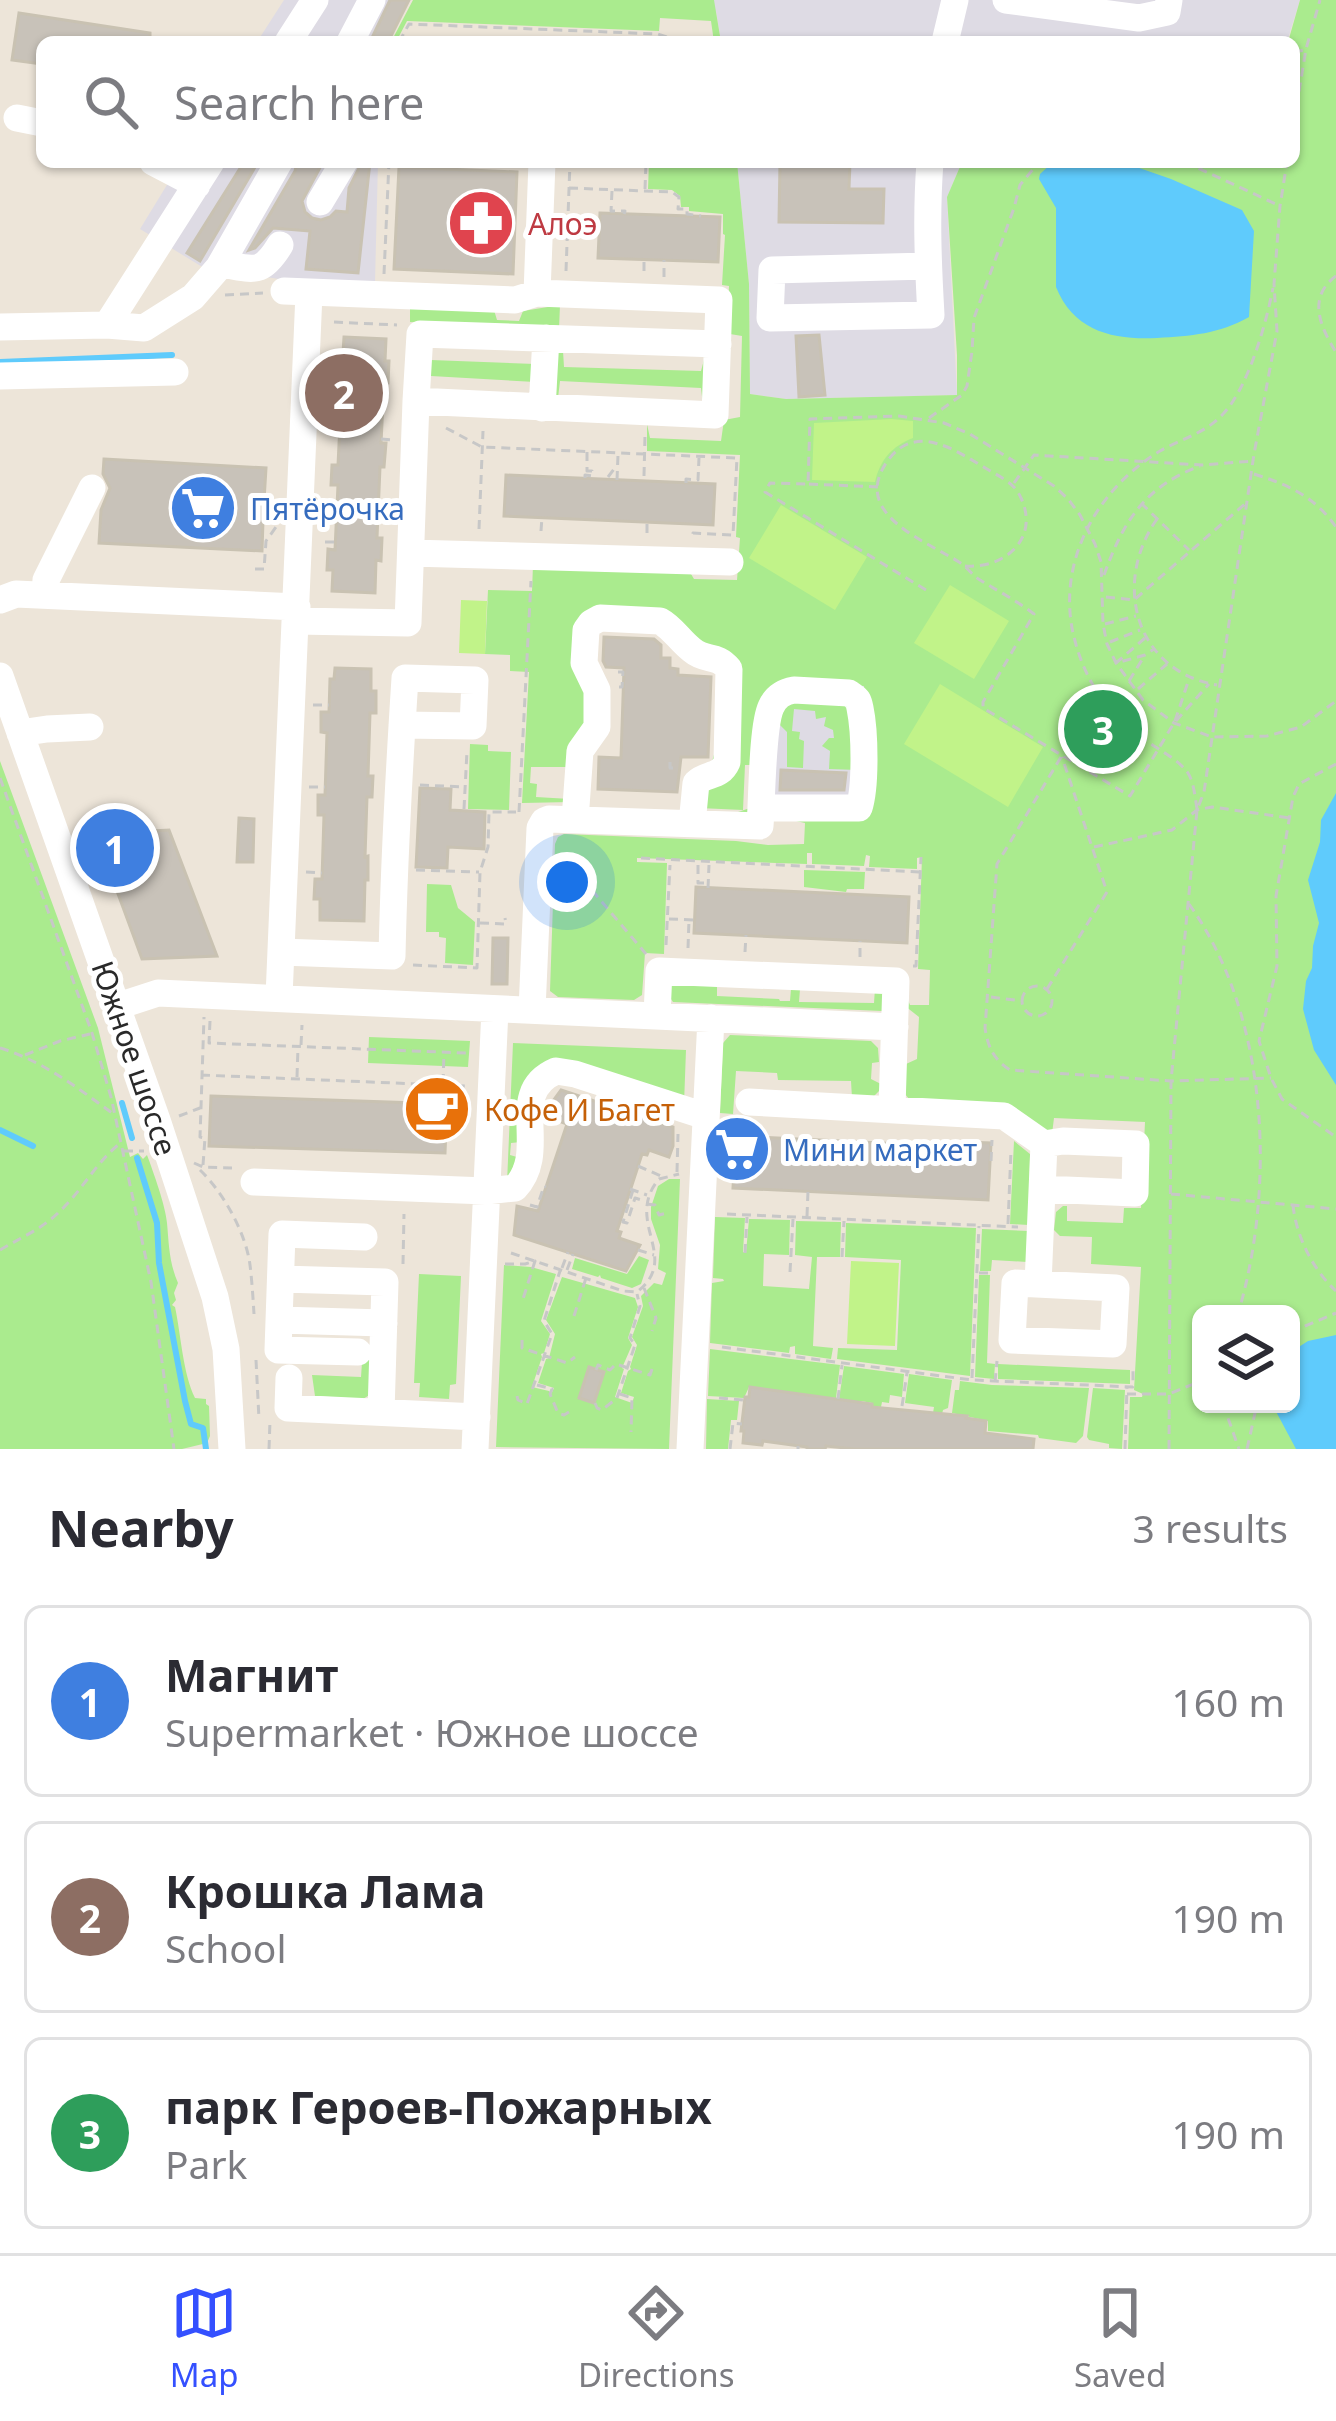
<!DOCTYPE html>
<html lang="en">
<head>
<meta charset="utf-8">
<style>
  body { margin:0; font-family:"Noto Sans",sans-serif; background:#f7f7f7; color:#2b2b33 }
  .controls { position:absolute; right:36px; bottom:36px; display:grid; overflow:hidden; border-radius:18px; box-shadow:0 3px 9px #0004 }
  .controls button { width:108px; height:108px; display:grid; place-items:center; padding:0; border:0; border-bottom:3px solid #e1e1e2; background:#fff; color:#2b2b33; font:60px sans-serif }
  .you { position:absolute; left:567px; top:882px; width:42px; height:42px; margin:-30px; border:9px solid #fff; border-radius:50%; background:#1a73e8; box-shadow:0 0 0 18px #1a73e833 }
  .badge { display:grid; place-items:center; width:78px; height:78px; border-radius:50%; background:#3450ff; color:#fff; font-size:39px; font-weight:700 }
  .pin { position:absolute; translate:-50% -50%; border:6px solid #fff; box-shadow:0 3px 12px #0006 }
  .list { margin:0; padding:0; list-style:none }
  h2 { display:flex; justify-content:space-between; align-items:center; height:156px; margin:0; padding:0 48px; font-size:51px }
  h2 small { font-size:39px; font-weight:400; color:#7c7c81 }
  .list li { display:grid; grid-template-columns:78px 1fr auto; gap:36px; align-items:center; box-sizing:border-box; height:192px; margin:0 24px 24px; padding:0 24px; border:3px solid #e1e1e2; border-radius:18px }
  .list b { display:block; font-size:45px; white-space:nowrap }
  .list p { margin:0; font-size:39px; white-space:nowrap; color:#7c7c81 }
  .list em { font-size:39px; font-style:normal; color:#7c7c81 }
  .icon { flex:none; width:66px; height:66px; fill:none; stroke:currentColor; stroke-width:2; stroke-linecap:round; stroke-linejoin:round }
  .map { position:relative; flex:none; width:1336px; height:1449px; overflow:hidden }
  .search { position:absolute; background:#fff; box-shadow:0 3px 9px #0004; left:36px; right:36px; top:36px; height:132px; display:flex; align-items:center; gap:30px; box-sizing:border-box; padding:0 42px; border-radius:18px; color:#7c7c81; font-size:45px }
  .sheet { height:804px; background:#fff }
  nav { display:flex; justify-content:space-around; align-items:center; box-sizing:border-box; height:168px; border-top:3px solid #e1e1e2; background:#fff; font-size:33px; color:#7c7c81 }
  nav a { display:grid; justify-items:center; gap:6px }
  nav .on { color:#3450ff }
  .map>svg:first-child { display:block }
</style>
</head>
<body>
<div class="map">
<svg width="1336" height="1449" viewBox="0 0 1336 1449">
  <rect width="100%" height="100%" fill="#ede5d9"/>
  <path fill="#dedbe4" d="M284,0h126l-24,42h-129z
    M586,0h714l-13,42h-566l-5,-31z
    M181,162h197l-3,120 -96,-3 -75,-11 -64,-39z
    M737,162h225l-15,35 10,198 -171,4 -36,-5 -1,-110z
    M758,668l109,16 1,137 -90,-2z"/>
  <path fill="#aaeb8e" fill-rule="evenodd" d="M413,0h301l7,42h-7l-3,-21 -51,-3 -1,13 -252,-10 -11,21h-5z
    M1300,0h36v1449h-208l2,-52h12l1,-3 -9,-4 7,-123 -50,-3 1,-27 -32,-1 -6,-6 2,-18 7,-6h4v15l56,2 1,-15h17l4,-86 -91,-4 -2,16 -143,-35 -4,-5 1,-30 11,-5 2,-42 -14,-11 3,-6 2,5h19l1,-35 -12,-1 4,-112 -5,1v11l-48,-2 1,-11 -4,-1 -2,11 -52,-2v-11h-5v11l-170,-6v4l30,1 -3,91 -19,-1 -3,42 -8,5 -76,-3 -8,-6 5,-147 3,-7 6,-3 172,7 32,4 36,-1 1,-21 -13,-3 74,-2 3,-58 -5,-74 -81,-3 -32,131 -13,-2 12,-4 2,-43h-7l-2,45 -44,-2 37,-132 -65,-56 -76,-6 -2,86 -25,67h-37l-1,16 7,1 -1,13 34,2 1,3 -49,1 7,-131 -19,-1v-16l-25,-1 3,-64 44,1 1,-26 158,9 3,5 43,1 3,-42 -4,-1 4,-82 -93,-4v-27l3,14 71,3 3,-21 16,-3 2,-81 -12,-2 -3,-4 2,-44 -7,-1 3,-50 -2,-1v-20l-34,-3v-4h-8l-1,-11 -8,-6 -24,-1 1,-27h88l12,122 1,110 36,5 171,-4v-40l-10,-158 15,-35h332v-120h-6zM1201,1314h90v90h-90z
    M560,305l-1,24 -149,-7v-16l84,4 3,10 22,1 4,-10z
    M563,351l1,16 137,4 4,-15 -2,49 -2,-17 -141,-7 -2,17h-2l1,-46z
    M431,360l104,4v18l-104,-6z
    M846,699l12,71 -29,-1 1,-18 -8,-5 7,-8h5l-1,-8 -9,-4 2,-9 -10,2 -1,-8 -21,-2 -2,22 8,1 -1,7 5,2 -1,27 -16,-1v-35l-9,-9 2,-19z
    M470,744l18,1v6l23,1 -2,58 -41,-1z
    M0,761l98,267 32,129 8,-4 5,6 4,-4c6,16 19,52 20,68 2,22 2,39 11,60l-4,10 2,7 -4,5 3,2c6,28 8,67 20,91l11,1v5l3,2 1,30 -3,7 -25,6h-182z
    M804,870l61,2 -1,17h-17l-1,3 -42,-5z
    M427,884l24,1 7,23 17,14 -2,43 -28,-2 1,-25 -7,-1v-5h-13z
    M717,981v15l62,3 1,2h10l1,-12h9l-1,13 75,1 1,-15h3l6,7 -2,16 -209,-9 -2,-3v-14z
    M730,1035l141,6 7,7 1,14 -7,1 -1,16 10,5 -2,7 -6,6 -21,1 -1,-17 -73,-1 -1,-7 -41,-2 -3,43 -13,-1 3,-70z
    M369,1037l101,4 -2,26 -100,-4z
    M513,1043l173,7 -2,54 -110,-36 -48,33h-11v17l8,1 -2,23 -10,1 -1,12 7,2 -10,26z
    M1014,1141l16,13 -1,71 -19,-1z
    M669,1179h11l-11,270 -173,-2 8,-182 27,2 25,7 -15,47 9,13 -6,19 -3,1 1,3 -10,30 17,4 2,3 3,-6 -16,-5 8,-24 3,-1 6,-24 -9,-14 16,-43 73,21 3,9 -10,31 4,7 -10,23 2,1 -9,28 17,6 2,-6 -13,-4 7,-22 3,-2 -1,-2 7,-22 -5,-8 11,-31 -2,-10 13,-13 8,2 4,-12 -8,-4 2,-24 -9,-26v-12l7,-21z
    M715,1217l30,1 -2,34 3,1 3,-34 41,1 -1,35 -25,-1 -1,32 46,3 3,-32 -17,-2 1,-34 45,1 -1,35h-23l-4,89 20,2 -2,11 -36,-5v-8l-5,1 -1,6 -79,-10 2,-60 12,-2 -1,-2 -10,-1z
    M846,1223l130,5 -6,148 -133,-17 1,-11 59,2 4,-90 -56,-3z
    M982,1229l47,2 -2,31 -35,-2 -1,11h-11z
    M639,1256l10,4 -8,24 -9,4 -31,-10 -1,-3 -2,2 -26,-8 3,-11 52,16z
    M419,1274l42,2 -5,108 -6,1 -1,14 -30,-2 1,-14h-6z
    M979,1275h11l-3,88 8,1 -1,15 -19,-2z
    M363,1348l7,1 1,45 -8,5 -48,-3 -3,-21 49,2z
    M710,1349l130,16 -4,33 -37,-4 -2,2 -9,-1v-3l-39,-5 -5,11 -36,-2z
    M998,1364l132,6v14l-132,-5z
    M844,1366l60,8 -2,23 -12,-2 -1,8 -7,-1 -1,5 -8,-1 -1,-3 -11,-2 -2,3 -20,-5z
    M909,1374l43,6 -4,28 -5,2 -1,4 -9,-1 1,-6 -29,-4z
    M960,1381l32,4 97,3 -6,48 -7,7 -37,-5 -1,-3 -50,-4v-10l-36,-8 3,-23h4z
    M1093,1388l32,2 -3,59 -13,-1v-4l-20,-4 -2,-3z
    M707,1399l32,2 -2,19h-6l-3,29h-22z"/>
  <path fill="#c1f389" d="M892,419l21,2v17c-21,8 -33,22 -38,44l-63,-2 2,-57z
    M781,505l86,52 -32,53 -86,-52z
    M950,585l59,36 -35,58 -60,-36z
    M461,600l26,1 -2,53 -26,-1z
    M940,684l103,63 -35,60 -104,-63z
    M851,1261l48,2 -4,83 -48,-2z"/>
  <path fill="#5fcbfc" d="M1053,162h69l49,17 71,31 12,21 -5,86c-30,17 -58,19 -92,21 -43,2 -83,-6 -101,-51v-79l-17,-29 1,-5z
    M1336,793v292l-22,-35 -11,-41 3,-28 6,-13 1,-22 6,-23 -11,-43 12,-38 1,-22z
    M1336,1335v114h-40l-24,-45h19v-52l17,-11z"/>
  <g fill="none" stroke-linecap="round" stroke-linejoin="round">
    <path stroke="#5fcbfc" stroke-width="6" d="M0,362l172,-7
      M122,1103l10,35
      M0,1130l33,16
      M137,1158l20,65 2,40 26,138 6,23 12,4 3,21"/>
  </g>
  <path fill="#c8c2b9" stroke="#c9c2b2" stroke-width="3" d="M390,0h19l-21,42h-18z
    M19,13l131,20v9h-108v22l-30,-4z
    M244,162h14l-58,99 -13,-8z
    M297,162h26l-21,39 3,11 7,6 9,2 9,-3 6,-6 11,1 2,-24 13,-26h8l-12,111 -52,-4 4,-38 -37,-3 -18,20 -6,2 46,-79z
    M780,162h70l-1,27h35l-1,34 -104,-1z
    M399,167l118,5 -4,102 -119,-5z
    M600,213l120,4 -2,45 -120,-4z
    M819,335l6,60 -26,2 -3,-61z
    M344,337l42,2 -1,22h4l-1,22h-4l-3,60h5l-2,24h-4l-3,71h5l-1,23 -5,-1 -1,33 -43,-2 1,-21h-6l1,-21 7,1 3,-65h-7l1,-20h6l3,-62h-7l1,-19h6z
    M104,459l162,9 -2,33 15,1 -1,19h-15l-1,30 -163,-8 2,-33 9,-22 -7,-14z
    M506,475l209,9 -2,41 -209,-9z
    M604,637l50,2 7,6v13h9v10l8,1v6l33,2 -3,80h-27l-4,35 -79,-3 1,-32 22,1 3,-90 -18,-1 -3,-6z
    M335,668l36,1v22h5v22h-6l-2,63h5l-1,21h-5l-2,60 3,-1v24h-3l-1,41 -44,-1v-21h-6l1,-20h7l2,-64h-6v-20h7l2,-62 -6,-1v-20h8l1,-33h4z
    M781,770l65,3 -2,17h-64z
    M420,788l31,1 -1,21 35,2 -1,37 -36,-2 -1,21 -31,-1z
    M239,818l15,1 -1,43h-16z
    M169,830l48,126 -75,3 -46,-125z
    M696,887l213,10 -2,46 -213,-10z
    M493,938h15l-1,46h-15z
    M561,1090l112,37v19l-4,11 -20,-7 -2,5 -5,-1 -25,77 4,1 -2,6 21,7 -14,26 -112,-36 3,-29 21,5 29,-87 -19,-7 2,-12z
    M211,1096l236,8 -2,49 -236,-7z
    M736,1132l22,1v4l207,10v-5l26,1 -3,57 -255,-12z
    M589,1367l15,5 -10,31 -15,-5z
    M750,1387l122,17v3l95,9 -1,2 20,3 -1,12 49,6 -1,10h-178l-29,-3 -1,3h-18v-2l-44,-6 -1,4 -19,-2 1,-12h-3l4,-34h4z"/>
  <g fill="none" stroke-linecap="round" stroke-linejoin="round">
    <path stroke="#c7c7c7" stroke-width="3" stroke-dasharray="9 6" stroke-linecap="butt" d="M399,42l10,-18 249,10 25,8
      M1294,52l10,-2
      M1294,121l12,-72 14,-49
      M1185,162l93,43
      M569,188l103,4 7,5 -1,12h9v5l14,2
      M645,189l1,-27
      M612,191l-1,20h14l-1,3
      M566,271l4,-109
      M644,271v-11
      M384,274l5,-112
      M1336,276c-29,21 -16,51 0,76
      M664,277v-17
      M225,295l38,-2
      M334,322l63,3
      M929,418l33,-23 5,-9 5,-35 2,-33 40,-110 6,-23 19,-23
      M446,428l36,19 255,11 -4,77 -40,-2 -1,3
      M381,439l13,1
      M1254,474c35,11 61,23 82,53
      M644,476l1,-41
      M608,477l9,-12
      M585,478v-3l7,1v-5h-5v-19
      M617,480l1,-25
      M686,483v-4l12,1 1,-22
      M1014,483l20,-28 168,10 51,-4
      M809,484l69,3
      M1141,503l48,47
      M1157,519c-45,64 -22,152 60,166
      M479,529l4,-98
      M541,531l1,-14
      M647,533v-11
      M325,542h11
      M965,566c39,3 75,-27 56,-68 -6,-15 -21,-21 -34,-29 -29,-17 -70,-47 -98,-10 -41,54 35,81 70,103 8,5 13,13 21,18 18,11 37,21 54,34l-51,88v6l147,88 44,-73 35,-39
      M255,569h9l2,-28 10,-14
      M1104,575c19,-53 40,-88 96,-109
      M926,590l-161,-98 5,-9 38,1 2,-65 89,-3 45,7 26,11 84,52 14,13 12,16 15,29 6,18 2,62 4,20 9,19 27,37 31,23 38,14 55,-1 34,-9 35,-26
      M1106,597l28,3 112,-97
      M1105,624l31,-8
      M1145,638l-29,25 29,-8 9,-6
      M1110,642l30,-12
      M618,672h5l-1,15h-3
      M1129,681l16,-26
      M1138,689l29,-25
      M313,705h16
      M1175,721l14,-42
      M1061,757l-64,107 -12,164c3,19 8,31 25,42l161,11 100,-3
      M670,762v6h8
      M1336,764l-37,20 -6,13 -17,99 1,70 -18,75 12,37 11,21 54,38
      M0,778l92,255 19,64 40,185 23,167
      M420,785l44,2
      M309,787h16
      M464,809l3,-58
      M1197,809c-2,-12 -3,-26 -9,-36 -10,-14 -29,-23 -43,-33 -40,-26 -64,-66 -73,-112 -13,-72 28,-141 88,-177 21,-12 46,-18 63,-37 25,-26 43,-90 50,-126
      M519,812l12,-231
      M1094,847l78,-17 25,-20 15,-3 78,11
      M563,856l83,98
      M641,858l278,14
      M698,865v18h10
      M416,870l63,2
      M306,872l16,1
      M708,888l1,-23
      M1189,904c80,112 87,282 49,410
      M669,919l25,1
      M480,923l26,1 -1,-6
      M666,945l4,-80
      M688,948l1,-28
      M745,952l1,-17
      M860,957v-16
      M413,965l64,3 3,-96 8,-25 1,-35h27
      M913,966h3l5,-109
      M1022 1001a15 15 0 1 1 30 0a15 15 0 1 1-30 0Z
      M1047,989l60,-97 -45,-135
      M991,997l31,4
      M210,1021l-1,22 257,10
      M301,1045l1,-20
      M0,1048c41,12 78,40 112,65
      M25,1055l35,-14 30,-7
      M201,1075l264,11
      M297,1077l1,-30
      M443,1083l1,-30
      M179,1116l21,-8
      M734,1142l1,-18
      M124,1151h20
      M991,1161l1,-21
      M194,1163l9,4 29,1
      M203,1165l2,-27 -5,-1 4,-120
      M638,1166l23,10
      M200,1170c23,22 46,63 50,95 2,16 3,33 4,49
      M677,1172l1,-38
      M630,1189l17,6
      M633,1190l-10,32 4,1 8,-25 10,3
      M1171,1194l165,15
      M647,1204l8,1 4,10 8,-2
      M530,1205l7,2 7,-21 2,1
      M1293,1205c3,31 20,65 43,86
      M727,1214l291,13
      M807,1216l1,-25
      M1008,1224l3,-74
      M0,1250c20,-12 42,-21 59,-38 22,-20 36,-48 59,-67
      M638,1250l16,5
      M511,1253l112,38 14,1c45,-35 -14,-70 22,-113l20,-5
      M745,1253l2,-36
      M842,1257l2,-36
      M403,1264l1,-50
      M505,1264h20l10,-3 -12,38
      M562,1268l6,-16
      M567,1270l6,-16
      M790,1272l3,-53
      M979,1273h12
      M644,1288l12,30 -4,13
      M574,1316l12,-38
      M1291,1332l45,-19
      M522,1340v8l45,15 8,-6
      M722,1347l250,33 161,7v-17
      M256,1360l3,59
      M596,1370l2,-5 12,5 6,-6 34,11 3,-9
      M972,1378l7,-152
      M995,1382l2,-21
      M537,1385l15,4 -2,5 8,19 6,2 5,-3
      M620,1394l12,4 -1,34
      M1127,1394h42l32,-13
      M517,1396l1,4 9,4 25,-70 -8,-13 16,-50
      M719,1398l25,2
      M838,1399l4,-34
      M595,1403l2,5 5,2 15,-12 18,-53 -5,-7 10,-32 -3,-12
      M1223,1404l16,45
      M902,1406l5,-33
      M269,1449l1,-28
      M730,1449l3,-26 9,1
      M798,1449v-3
      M1125,1449l2,-62
      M1169,1449l2,-368 26,-271 7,-18 50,-338 23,-123 -3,-47 6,-78 7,-44
      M1247,1449l10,-45"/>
    <path stroke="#fff" stroke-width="27" d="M1006,0l133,18 28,-6 2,-12
      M288,42l27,-42
      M350,42l22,-42
      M945,42l10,-42
      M17,118l25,5
      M153,162l44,23
      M320,202l24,-40
      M221,264c33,5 40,12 59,-19
      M928,266l-156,4 -2,48 161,-3c-3,-52 -5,-101 -1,-153
      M284,291l231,9 22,-7 182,7 -4,115 -299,-14 -8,222 -112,-2
      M537,293l5,-131
      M107,325l104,-163
      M0,327l107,-2 37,3 49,-31 26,-30 60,-105
      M0,376l175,-4
      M416,401l4,-67 298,10
      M542,408l4,-70
      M411,553l319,9
      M45,595l1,-15 46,-92
      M0,600l16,-6 281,13
      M0,676l157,444 58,177 11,52 6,100
      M20,733l27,-4 43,-2
      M575,820l5,-69 17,-24v-37l-13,-27 2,-33 5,-7 9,-5 60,3c13,7 20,20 32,29 14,12 24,3 37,19l-2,93c-7,16 -21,11 -31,21l-4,41
      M281,952l111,4c2,-93 7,-185 13,-278l70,2 -2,46 -71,-1
      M279,997l30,-704
      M118,1006l40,-13 737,34
      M532,1010l8,-182 4,-7 5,-2 211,7c2,-25 2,-100 11,-119 5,-11 12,-15 23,-17l55,3c8,6 9,5 11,15 5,24 6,78 -1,100h-98
      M657,1015l2,-44 237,10 -4,127
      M749,1102l255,14 40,28 -6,140
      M254,1182l232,9 29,-3c36,-38 -10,-95 41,-117l19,3 130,42
      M1043,1189l92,4 1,-49 -73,-3 -19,3
      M281,1279l104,3 -4,130
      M1015,1283l101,5 -3,56 -101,-4z
      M279,1320l105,3
      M358,1352l-80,-2 4,-116 82,3
      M289,1378l-1,30 189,9
      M475,1449l20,-440
      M690,1449l21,-431"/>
  </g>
  <defs>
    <g id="pharmacy-disc" transform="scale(3.45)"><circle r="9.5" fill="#e0444e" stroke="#fff"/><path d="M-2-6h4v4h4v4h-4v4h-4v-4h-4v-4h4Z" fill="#fff"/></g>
    <g id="supermarket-disc" transform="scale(3.45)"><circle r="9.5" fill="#3f7fe0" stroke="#fff"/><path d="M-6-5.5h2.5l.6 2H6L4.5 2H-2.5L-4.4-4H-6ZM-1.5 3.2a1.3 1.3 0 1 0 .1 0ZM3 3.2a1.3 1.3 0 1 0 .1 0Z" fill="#fff"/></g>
    <g id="cafe-disc" transform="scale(3.45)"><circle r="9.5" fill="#e8710a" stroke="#fff"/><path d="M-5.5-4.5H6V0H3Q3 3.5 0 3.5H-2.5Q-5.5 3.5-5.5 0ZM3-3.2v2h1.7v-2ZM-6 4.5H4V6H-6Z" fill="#fff"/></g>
  </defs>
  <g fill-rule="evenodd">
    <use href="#pharmacy-disc" x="481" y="223"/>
    <use href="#supermarket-disc" x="203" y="508"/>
    <use href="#cafe-disc" x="437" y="1109"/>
    <use href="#supermarket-disc" x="737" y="1149"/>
  </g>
  <g text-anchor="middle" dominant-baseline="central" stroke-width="10" stroke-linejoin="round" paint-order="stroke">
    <g font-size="30" fill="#be3a42" stroke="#fff" text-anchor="start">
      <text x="528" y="223">Алоэ</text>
    </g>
    <g font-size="30" fill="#366cbe" stroke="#fff" text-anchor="start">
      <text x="250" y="508">Пятёрочка</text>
      <text x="783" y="1149">Мини маркет</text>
    </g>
    <g font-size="30" fill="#292929" stroke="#fff">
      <text transform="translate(135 1058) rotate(71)">Южное шоссе</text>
    </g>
    <g font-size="30" fill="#c56008" stroke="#fff" text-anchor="start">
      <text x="484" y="1109">Кофе И Багет</text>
    </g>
  </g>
</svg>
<div class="controls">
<button><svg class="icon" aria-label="layers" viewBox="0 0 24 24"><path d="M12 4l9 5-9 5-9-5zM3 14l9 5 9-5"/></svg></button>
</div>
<div class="you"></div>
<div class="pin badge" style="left:115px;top:848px;background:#3f7fe0">1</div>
<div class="pin badge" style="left:344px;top:393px;background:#8d6e63">2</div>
<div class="pin badge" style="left:1103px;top:729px;background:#2e9e5b">3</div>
<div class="search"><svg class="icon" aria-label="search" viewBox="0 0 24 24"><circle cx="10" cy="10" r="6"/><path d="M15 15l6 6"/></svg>Search here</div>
</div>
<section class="sheet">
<h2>Nearby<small>3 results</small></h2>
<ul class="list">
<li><span class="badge" style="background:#3f7fe0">1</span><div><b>Магнит</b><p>Supermarket · Южное шоссе</p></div><em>160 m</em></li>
<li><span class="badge" style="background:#8d6e63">2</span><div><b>Крошка Лама</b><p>School</p></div><em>190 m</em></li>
<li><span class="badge" style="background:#2e9e5b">3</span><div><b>парк Героев-Пожарных</b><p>Park</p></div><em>190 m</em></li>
</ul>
</section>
<nav>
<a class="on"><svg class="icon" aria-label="map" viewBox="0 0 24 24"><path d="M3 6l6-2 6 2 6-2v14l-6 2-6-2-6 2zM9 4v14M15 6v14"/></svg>Map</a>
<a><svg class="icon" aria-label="directions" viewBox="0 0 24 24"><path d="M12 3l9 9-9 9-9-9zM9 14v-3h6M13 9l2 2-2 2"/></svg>Directions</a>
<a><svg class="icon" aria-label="saved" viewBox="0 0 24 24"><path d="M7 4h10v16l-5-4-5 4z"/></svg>Saved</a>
</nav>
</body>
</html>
